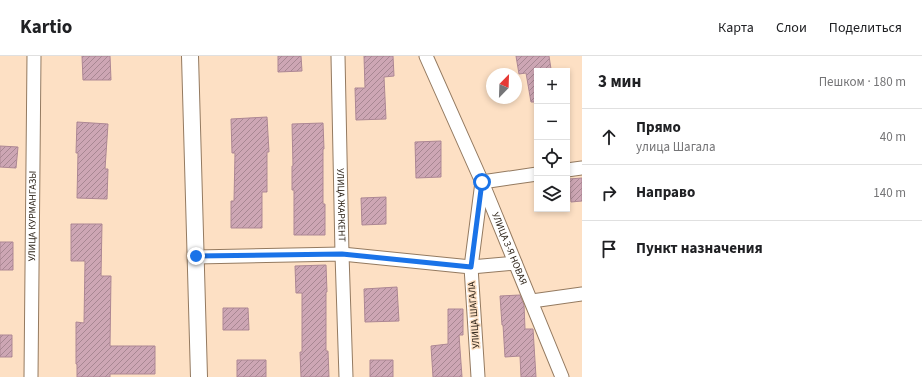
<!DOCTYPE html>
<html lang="ru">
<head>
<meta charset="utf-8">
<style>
  body { margin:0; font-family:"Source Sans 3",sans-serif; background:#f6f6f6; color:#202124 }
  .controls { position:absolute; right:12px; top:12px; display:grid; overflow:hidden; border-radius:0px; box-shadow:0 2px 6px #0003 }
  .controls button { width:36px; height:36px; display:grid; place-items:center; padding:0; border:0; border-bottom:1px solid #e0e0e0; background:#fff; color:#202124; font:20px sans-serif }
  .compass { position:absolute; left:486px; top:12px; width:36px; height:36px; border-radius:50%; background:#fff; box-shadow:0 2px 6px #0003; rotate:23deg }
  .stop { position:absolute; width:12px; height:12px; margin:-9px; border:3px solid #1a73e8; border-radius:50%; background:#fff }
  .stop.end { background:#1a73e8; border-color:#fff; box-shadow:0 1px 4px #0008 }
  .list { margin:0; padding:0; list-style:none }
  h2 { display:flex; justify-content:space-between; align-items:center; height:52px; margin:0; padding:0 16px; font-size:17px }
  h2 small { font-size:13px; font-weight:400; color:#757577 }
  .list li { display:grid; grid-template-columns:26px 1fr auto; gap:12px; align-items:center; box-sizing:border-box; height:56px; padding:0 16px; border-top:1px solid #e0e0e0 }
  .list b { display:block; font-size:15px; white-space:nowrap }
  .list p { margin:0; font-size:13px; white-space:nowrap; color:#757577 }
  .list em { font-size:13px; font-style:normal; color:#757577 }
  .icon { flex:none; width:22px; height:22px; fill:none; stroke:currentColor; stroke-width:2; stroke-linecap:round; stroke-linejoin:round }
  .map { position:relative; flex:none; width:582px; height:321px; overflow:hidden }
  header { display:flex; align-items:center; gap:24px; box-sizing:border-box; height:56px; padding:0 20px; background:#fff; border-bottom:1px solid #e0e0e0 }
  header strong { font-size:19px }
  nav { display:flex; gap:22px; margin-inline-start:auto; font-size:14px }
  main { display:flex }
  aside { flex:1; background:#fff }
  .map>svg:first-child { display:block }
</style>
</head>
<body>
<header>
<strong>Kartio</strong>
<nav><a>Карта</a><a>Слои</a><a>Поделиться</a></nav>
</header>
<main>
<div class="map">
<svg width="582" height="321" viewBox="0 0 582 321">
  <defs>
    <pattern id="building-hatch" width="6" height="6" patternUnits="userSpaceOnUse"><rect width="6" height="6" fill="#cda6b4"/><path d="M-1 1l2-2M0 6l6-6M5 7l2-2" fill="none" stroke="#a78792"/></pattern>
  </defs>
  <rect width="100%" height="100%" fill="#fde0c4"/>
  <path fill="url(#building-hatch)" stroke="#ad8794" d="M82,0h28l1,24h-28z
    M278,0h23l1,15 -24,1z
    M364,0h29l1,20 -10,1 2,42 -30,1 -1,-32h10z
    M516,0h33l2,13 -14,2v31h-6l-5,-29 -7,1z
    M267,61l2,35h-2v40h-5v36h-31v-27h3l1,-48h-3l-1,-34z
    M77,66l31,2 -3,45h3l-1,30 -30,-1 1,-45h-2z
    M323,67l1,26h-1v55h2v31h-31v-45h-2v-24h1l-1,-42z
    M441,85v36l-25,1 -1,-36z
    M0,90l18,1 -2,21 -16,-1z
    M582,122v23l-11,1 -2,-23z
    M386,141v27l-24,1 -1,-27z
    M71,168h31l-1,52h10l-1,70h45v28h-45v3h-33v-13h-1v-42l8,1 1,-62h-14z
    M0,186h13v28h-13z
    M326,209l1,27h-1v59h2l1,26h-28l-1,-25h2v-59h-6l-1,-27z
    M397,231l2,34 -34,1 -1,-33z
    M520,239l4,10 1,24h8l3,48h-15l-1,-21 -15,1 -2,-32h-1l-2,-29z
    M223,252h25l1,22h-26z
    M448,253h15v26h-4l3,42h-29l-2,-31 17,-2z
    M0,279h12v22h-12z
    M237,304h29v17h-29z
    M370,304h23v17h-23z"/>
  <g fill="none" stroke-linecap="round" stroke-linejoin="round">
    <g stroke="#947a60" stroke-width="15">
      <g id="minor">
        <path id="s1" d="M338,0l4,198 4,123"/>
        <path id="s2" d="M426,0l56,126 80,195"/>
        <path d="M567,114l15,-2"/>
        <path d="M196,201l146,-3 129,13 44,-4"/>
        <path d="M532,245l50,-7"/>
        <path id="s3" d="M31,321l3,-321"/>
        <path d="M478,321l-7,-110 11,-85 55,-8"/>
      </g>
    </g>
    <g stroke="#947a60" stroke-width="18">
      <path id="tertiary" d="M190,0l9,321"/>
    </g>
    <use href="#minor" stroke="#fff" stroke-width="13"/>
    <use href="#tertiary" stroke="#fff" stroke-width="16"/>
  </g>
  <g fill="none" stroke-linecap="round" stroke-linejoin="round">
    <path stroke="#1a73e8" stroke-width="5" d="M196,200l146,-2 129,13 11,-85"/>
  </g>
  <g text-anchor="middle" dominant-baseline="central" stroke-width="3" stroke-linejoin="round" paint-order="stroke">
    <g font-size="10" fill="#2e2419" stroke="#fde0c4">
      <text stroke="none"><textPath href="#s1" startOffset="149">УЛИЦА ЖАРКЕНТ</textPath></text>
      <text stroke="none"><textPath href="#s3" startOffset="161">УЛИЦА КУРМАНГАЗЫ</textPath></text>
      <text stroke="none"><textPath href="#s2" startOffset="210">УЛИЦА 3-Я НОВАЯ</textPath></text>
      <text transform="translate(474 259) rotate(-94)">УЛИЦА ШАГАЛА</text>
    </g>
  </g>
</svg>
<div class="controls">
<button>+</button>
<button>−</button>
<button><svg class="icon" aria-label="locate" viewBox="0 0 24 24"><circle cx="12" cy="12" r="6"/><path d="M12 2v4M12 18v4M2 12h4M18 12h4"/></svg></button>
<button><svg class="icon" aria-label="layers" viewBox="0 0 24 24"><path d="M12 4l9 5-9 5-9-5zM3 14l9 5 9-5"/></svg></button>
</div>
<svg class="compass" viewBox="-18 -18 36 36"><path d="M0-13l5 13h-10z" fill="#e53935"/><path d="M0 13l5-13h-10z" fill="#757577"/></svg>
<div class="stop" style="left:482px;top:126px"></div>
<div class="stop end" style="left:196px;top:200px"></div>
</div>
<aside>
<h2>3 мин<small>Пешком · 180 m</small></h2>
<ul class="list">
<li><svg class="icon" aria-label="ahead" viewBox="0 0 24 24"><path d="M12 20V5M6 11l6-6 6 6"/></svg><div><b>Прямо</b><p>улица Шагала</p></div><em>40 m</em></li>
<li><svg class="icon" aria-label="right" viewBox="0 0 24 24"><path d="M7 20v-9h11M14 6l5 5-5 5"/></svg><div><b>Направо</b></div><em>140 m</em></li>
<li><svg class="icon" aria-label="arrive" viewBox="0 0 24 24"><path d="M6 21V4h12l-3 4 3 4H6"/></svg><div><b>Пункт назначения</b></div></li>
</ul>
</aside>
</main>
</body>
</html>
